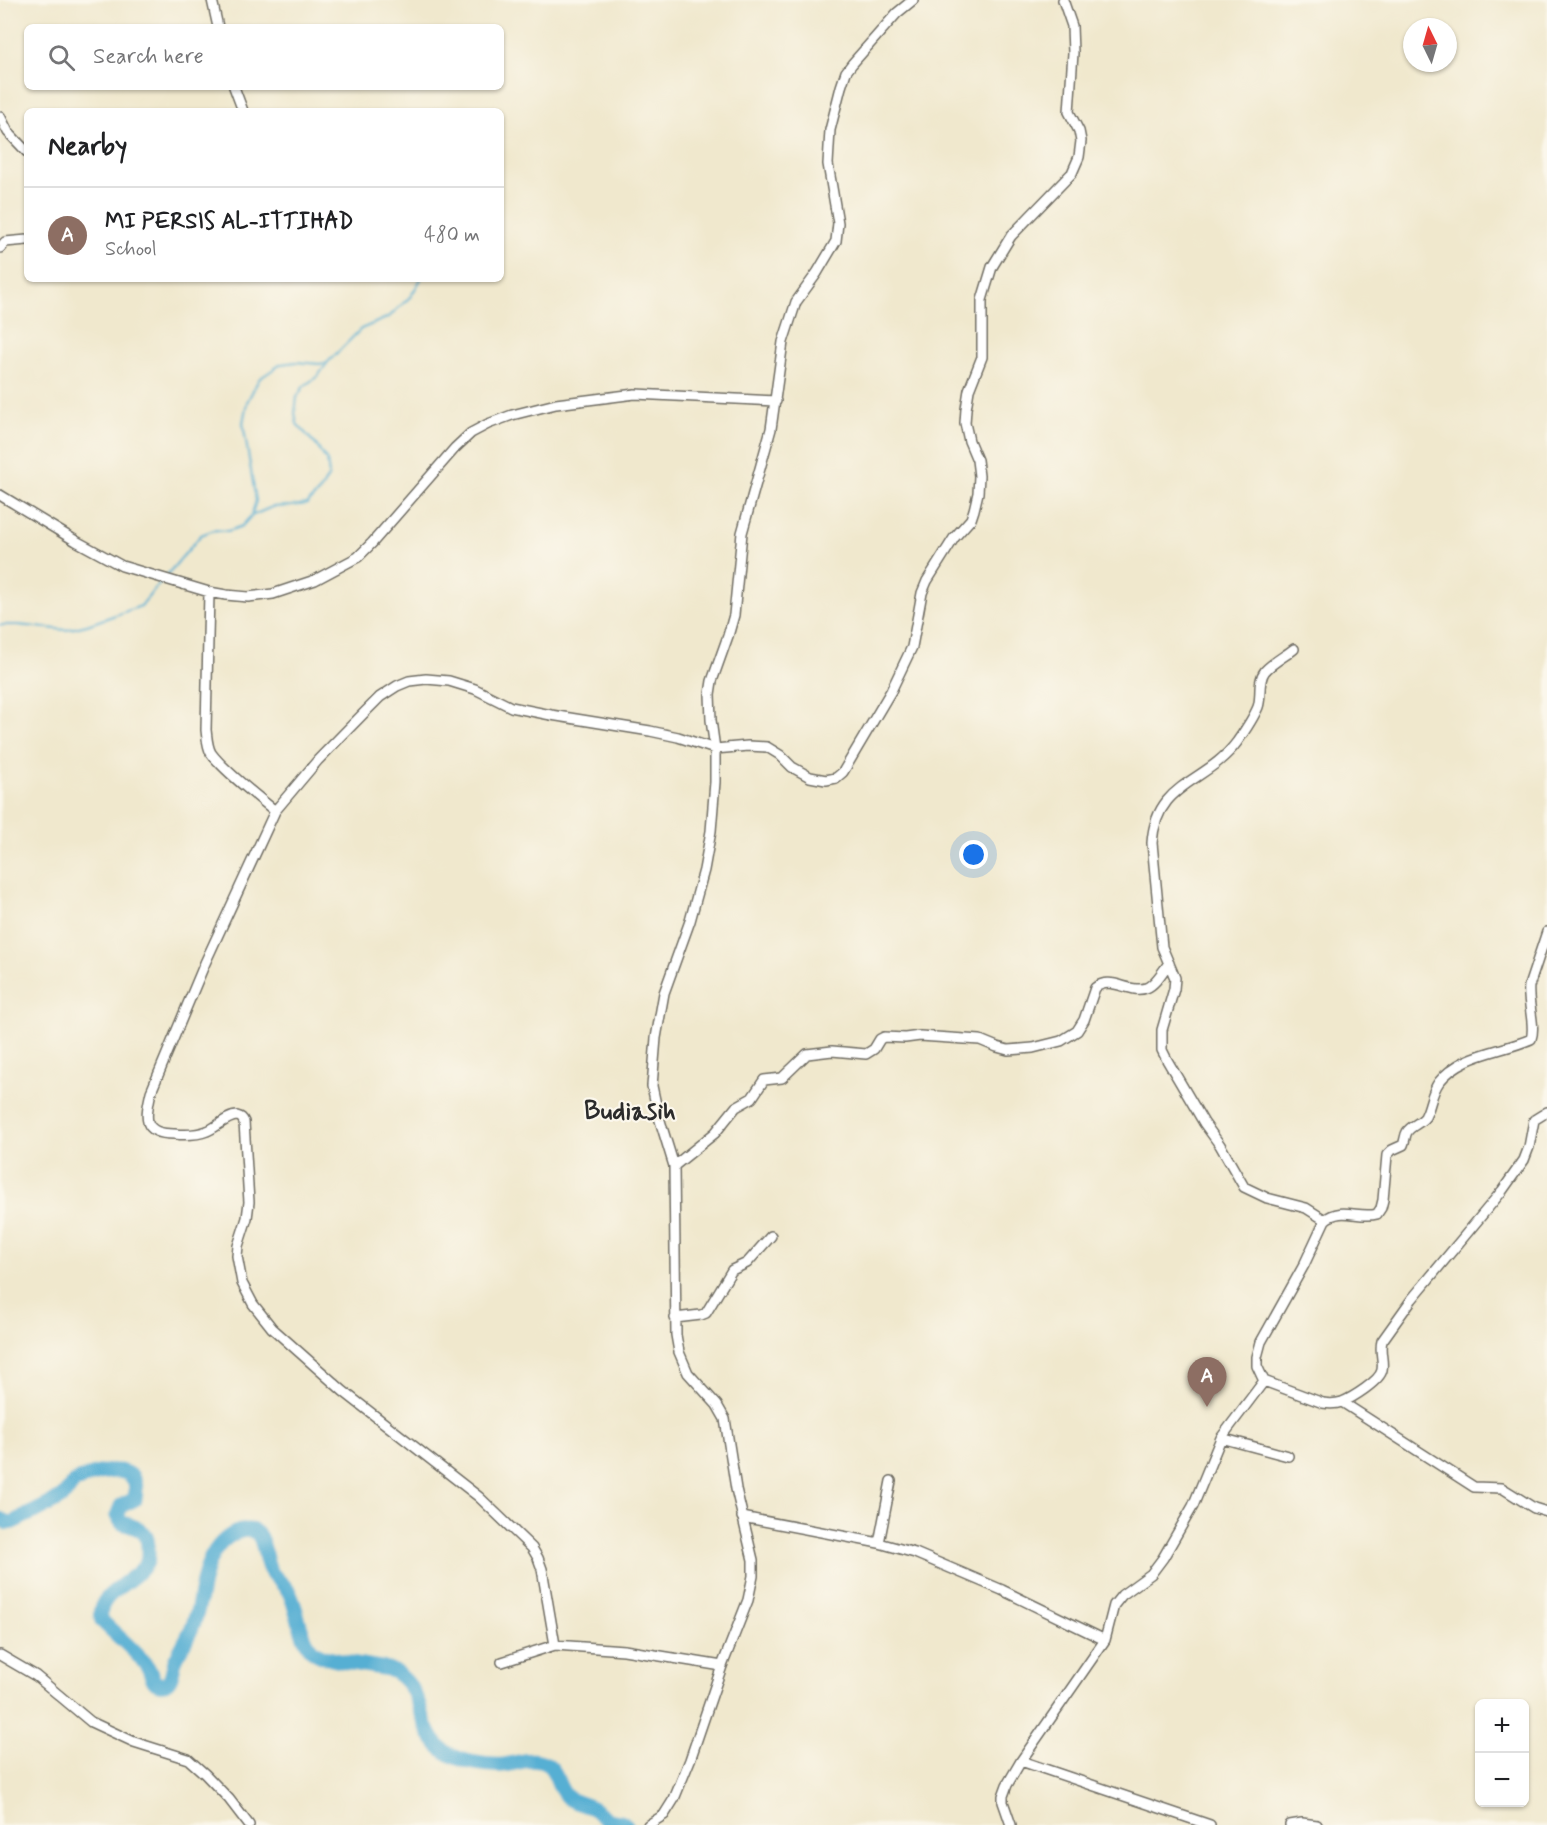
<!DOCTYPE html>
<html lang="en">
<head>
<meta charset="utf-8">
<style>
  body { margin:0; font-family:Mynerve,sans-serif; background:#f2f2f2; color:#202124 }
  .controls { position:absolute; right:18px; bottom:18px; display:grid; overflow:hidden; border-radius:9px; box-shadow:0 2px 4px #0004 }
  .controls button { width:54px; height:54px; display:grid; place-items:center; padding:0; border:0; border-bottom:2px solid #e0e0e0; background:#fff; color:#202124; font:30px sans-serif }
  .compass { position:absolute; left:1403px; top:18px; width:54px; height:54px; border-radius:50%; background:#fff; box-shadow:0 2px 4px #0004; rotate:355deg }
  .you { position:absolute; left:974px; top:855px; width:21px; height:21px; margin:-15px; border:4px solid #fff; border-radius:50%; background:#1a73e8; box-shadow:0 0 0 9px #1a73e833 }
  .badge { display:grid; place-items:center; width:39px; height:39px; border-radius:50%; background:#c8321e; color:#fff; font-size:20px; font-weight:700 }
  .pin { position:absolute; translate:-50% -50px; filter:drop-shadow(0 2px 3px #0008) }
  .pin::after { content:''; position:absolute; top:32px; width:21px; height:18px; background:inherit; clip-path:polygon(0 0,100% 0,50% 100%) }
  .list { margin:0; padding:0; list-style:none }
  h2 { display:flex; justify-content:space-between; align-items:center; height:78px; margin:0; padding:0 24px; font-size:26px }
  h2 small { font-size:20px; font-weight:400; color:#757577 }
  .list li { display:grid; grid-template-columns:39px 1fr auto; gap:18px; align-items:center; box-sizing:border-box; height:96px; padding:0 24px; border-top:2px solid #e0e0e0 }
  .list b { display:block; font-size:22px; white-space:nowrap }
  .list p { margin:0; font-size:20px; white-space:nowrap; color:#757577 }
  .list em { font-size:20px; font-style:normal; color:#757577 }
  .icon { flex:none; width:33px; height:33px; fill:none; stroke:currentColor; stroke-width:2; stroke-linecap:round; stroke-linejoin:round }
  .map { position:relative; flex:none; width:1547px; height:1825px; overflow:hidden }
  .search { position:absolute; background:#fff; box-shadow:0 2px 4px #0004; left:24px; top:24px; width:480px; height:66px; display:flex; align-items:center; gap:15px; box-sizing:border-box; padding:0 21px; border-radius:9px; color:#757577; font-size:22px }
  .panel { position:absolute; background:#fff; box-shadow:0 2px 4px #0004; left:24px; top:108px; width:480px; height:174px; border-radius:9px }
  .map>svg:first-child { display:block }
</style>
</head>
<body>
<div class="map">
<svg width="1547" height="1825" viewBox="0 0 1547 1825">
  <rect width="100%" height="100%" fill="#fbf7ec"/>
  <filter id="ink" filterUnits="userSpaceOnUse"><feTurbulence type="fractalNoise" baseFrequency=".0167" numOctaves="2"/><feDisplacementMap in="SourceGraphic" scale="12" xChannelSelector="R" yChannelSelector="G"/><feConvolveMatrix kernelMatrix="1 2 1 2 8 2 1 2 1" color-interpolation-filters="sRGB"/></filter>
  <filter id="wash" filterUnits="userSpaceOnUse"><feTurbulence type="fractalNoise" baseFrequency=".008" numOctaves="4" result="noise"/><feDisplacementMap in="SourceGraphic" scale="24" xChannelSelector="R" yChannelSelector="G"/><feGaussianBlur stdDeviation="1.35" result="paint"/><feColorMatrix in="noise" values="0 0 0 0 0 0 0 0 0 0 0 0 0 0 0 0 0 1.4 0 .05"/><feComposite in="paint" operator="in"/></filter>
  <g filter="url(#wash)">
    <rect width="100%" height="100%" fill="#f0e8cd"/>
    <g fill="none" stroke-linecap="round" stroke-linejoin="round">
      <path stroke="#56afd3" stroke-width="2" d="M251,516l5,-15 -13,-78 4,-21 12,-23 22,-15 15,-2 24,2 8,-2
        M166,576l35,-41 13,-5 14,1 14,-5 9,-10 21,-9 20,-1 15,-2 13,-13 9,-16 -2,-14 -11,-16 -19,-21 -2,-11 2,-16 7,-11 14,-10 10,-14 33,-33 28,-12 22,-21 10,-17
        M0,625h18l48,5 21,-5 54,-19 21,-26"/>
      <path stroke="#56afd3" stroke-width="15" d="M0,1519l8,4 5,-1c15,-8 31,-14 46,-23 7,-4 10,-12 16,-17 5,-3 11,-5 17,-7 22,-6 49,-10 43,24l-14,7 -4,10 5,7c13,4 25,6 26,22 0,6 1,14 -2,19 -11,18 -54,31 -44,57 15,15 33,29 45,45 5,6 4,16 12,18 14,3 13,-16 16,-23 6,-14 16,-27 20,-42 6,-18 6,-39 14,-57 6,-14 17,-27 32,-31 25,-7 21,22 28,37 4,10 15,15 20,24 9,17 11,46 24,59 11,10 59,15 75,18 39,14 27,63 58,83 15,10 39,14 57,13 12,-1 24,-7 36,-4 19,4 16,23 27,35 6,7 20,8 28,13 6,4 9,10 15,11 6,2 11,0 17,5"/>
    </g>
  </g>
  <g filter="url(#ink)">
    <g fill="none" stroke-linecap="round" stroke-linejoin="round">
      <g stroke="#706d64" stroke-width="12">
        <path id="minor" d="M212,0l6,27
          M234,87l9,24
          M0,116l8,16 19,20
          M0,248l5,-6 22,-2
          M0,495l76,46 46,25 87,26 17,3 22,2 25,-3 42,-14 43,-23 14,-14 83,-95 16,-15 17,-9 24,-9 44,-11 79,-10 141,7
          M209,592l-3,138c1,7 1,16 5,23 13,18 46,43 64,58
          M1294,649c-9,7 -22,14 -29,22 -8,10 -3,25 -7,36 -5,12 -14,25 -21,35 -31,42 -81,39 -85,101l10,104 13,31 -1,11 -12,41v20l5,10 37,63 16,22 24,42 23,11 39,10 19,12 -21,45 -43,77 -4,15v9l7,15 59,22c6,1 13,1 19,-1 10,-4 38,-21 40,-32 2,-10 -3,-19 0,-29l30,-42 90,-108 22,-31 5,-13 5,-27 13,-8
          M674,1166l41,-33 21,-26 16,-9 12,-18 18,-2 25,-24 25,-3 34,3 8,-5 6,-10 4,-2 21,1 15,-2 60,4 17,7 11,3 25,-2 28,-7 16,-10 7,-11 11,-32c16,-13 34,6 51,0 9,-3 17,-17 23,-25
          M1325,1220c16,-14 34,-1 52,-6l4,-6 2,-8 4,-45 5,-5 11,-5c2,-4 2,-10 4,-13 4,-7 13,-8 18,-15 6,-11 6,-24 14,-35 23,-29 60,-29 92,-43 5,-14 -4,-36 -2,-53l18,-54
          M675,1318l26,-3 5,-2 26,-43 15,-7 24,-27
          M1342,1402l132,85 28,1 32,20 13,4
          M1221,1438l67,18
          M742,1517l137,26 36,10 87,37 103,50
          M879,1543l12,-62
          M0,1655l36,21 55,46 43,20 54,17 17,15 24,25 20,26
          M502,1662l53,-17
          M722,1666l-98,-16 -69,-5 -13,-76 -4,-11 -6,-10 -53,-51 -136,-106 -71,-63 -19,-24 -11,-21 -5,-27 1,-10 9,-28 2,-16 -5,-80c-2,-4 -3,-5 -7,-6 -10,0 -21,12 -30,15 -10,4 -22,4 -33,3 -32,0 -29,-16 -23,-42l54,-129 70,-152 43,-51 45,-46 17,-17 17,-11 12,-5 17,-2 23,2 26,8 36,18 40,8 99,16 28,6 37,12 33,-3 19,1 13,8 12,12 18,10 16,3 10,-2 7,-6 48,-81 21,-44 10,-54 5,-12 27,-43 17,-19 3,-9 4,-17 1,-17 -2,-16 -8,-19 -4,-18 1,-14 3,-19 13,-33v-57l10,-33 19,-31 61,-63 7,-16 2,-16 -2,-10 -10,-19 4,-59 -1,-27 -9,-26
          M1021,1761l189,64
          M648,1825l16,-10 10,-16 16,-39 32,-94 26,-66 5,-24v-16l-17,-71 -11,-70 -8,-14 -29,-32 -9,-21 -3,-17 -2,-169 -16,-52 -6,-28 4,-48 8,-45 26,-72 14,-51 7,-39 4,-49v-33l-4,-29 -1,-26 2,-13 16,-45 6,-21 8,-82 29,-104 12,-87 13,-40 21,-29 19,-32 2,-18 -10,-59 2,-34 11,-43 5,-15 6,-8 45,-51 16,-13
          M1011,1825l-8,-23v-6l4,-11 14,-24 84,-121 9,-35 8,-10 29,-21 12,-16 30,-52 28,-68 43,-57
          M1290,1825l12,-2 15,2"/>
      </g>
      <use href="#minor" stroke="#fff" stroke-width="9"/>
    </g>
  </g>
  <g text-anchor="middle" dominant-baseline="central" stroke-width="4.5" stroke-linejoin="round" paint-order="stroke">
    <g font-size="26" font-weight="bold" fill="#2b2b2b" stroke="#fbf7ec">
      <text x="630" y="1112">Budiasih</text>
    </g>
  </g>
</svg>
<div class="controls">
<button>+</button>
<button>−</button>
</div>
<svg class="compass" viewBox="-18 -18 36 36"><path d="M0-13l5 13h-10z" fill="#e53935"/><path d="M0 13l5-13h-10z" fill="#757577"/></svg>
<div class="you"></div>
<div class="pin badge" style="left:1207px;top:1407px;background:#8d6e63">A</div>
<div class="search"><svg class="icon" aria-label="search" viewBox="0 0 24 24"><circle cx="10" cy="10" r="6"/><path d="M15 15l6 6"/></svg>Search here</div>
<section class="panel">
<h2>Nearby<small></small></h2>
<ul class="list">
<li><span class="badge" style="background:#8d6e63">A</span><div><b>MI PERSIS AL-ITTIHAD</b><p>School</p></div><em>480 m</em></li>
</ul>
</section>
</div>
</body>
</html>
